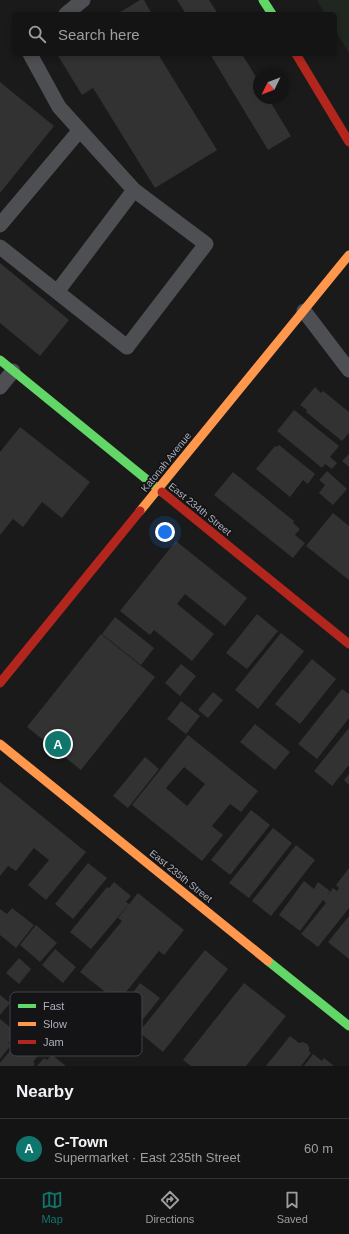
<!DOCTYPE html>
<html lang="en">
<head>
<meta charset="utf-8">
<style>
  body { margin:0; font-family:Arial,sans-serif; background:#1d1d1d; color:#f1f3f6 }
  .compass { position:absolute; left:253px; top:68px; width:36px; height:36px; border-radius:50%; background:#141414; box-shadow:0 2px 6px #0003; rotate:227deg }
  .you { position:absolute; left:165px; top:532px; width:14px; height:14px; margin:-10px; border:3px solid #fff; border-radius:50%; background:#1a73e8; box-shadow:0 0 0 6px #1a73e833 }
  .badge { display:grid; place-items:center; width:26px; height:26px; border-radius:50%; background:#0f766e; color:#fff; font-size:13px; font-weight:700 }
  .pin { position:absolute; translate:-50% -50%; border:2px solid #fff; box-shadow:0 1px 4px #0006 }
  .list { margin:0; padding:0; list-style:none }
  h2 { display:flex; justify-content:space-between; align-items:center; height:52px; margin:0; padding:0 16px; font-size:17px }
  h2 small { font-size:13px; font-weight:400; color:#9d9ea0 }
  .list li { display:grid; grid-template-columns:26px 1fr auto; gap:12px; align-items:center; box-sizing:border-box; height:60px; padding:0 16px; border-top:1px solid #333334 }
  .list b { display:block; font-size:15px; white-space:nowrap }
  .list p { margin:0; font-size:13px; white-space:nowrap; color:#9d9ea0 }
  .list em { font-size:13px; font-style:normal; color:#9d9ea0 }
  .icon { flex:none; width:22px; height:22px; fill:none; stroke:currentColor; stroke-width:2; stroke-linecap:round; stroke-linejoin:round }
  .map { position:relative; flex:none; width:349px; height:1066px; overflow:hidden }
  .search { position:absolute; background:#141414; box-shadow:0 2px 6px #0003; left:12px; right:12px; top:12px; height:44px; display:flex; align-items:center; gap:10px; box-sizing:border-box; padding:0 14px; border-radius:6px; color:#9d9ea0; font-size:15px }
  .sheet { height:112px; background:#141414 }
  nav { display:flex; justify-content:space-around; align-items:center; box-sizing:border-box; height:56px; border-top:1px solid #333334; background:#141414; font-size:11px; color:#9d9ea0 }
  nav a { display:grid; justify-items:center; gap:2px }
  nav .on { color:#0f766e }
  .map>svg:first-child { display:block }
</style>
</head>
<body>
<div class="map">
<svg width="349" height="1066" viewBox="0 0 349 1066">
  <rect width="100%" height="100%" fill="#1a1a1a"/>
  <path fill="#1f2720" d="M317,0h32v53l-14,-23v-16h-10z"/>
  <path fill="#323232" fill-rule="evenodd" d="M140,0h4l8,14h-35z
    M177,0h32l9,14h-32z
    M57,54h101l59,96 -62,38 -62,-100 -11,7z
    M210,54h32l17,28v16h9l23,38 -23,14z
    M0,82l54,44 -54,67z
    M0,263l69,57 -29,36 -40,-33z
    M315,387l6,6 2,-2 26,21v21l-7,8 -36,-29 1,-2 -7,-5z
    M294,410l45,36 -9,11 7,6 -5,6 -7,-5 -3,4 -45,-37z
    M20,427l70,55 -28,36 -20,-16 -19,25 -10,-8 -13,16v-83z
    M279,445l36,29 -7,10 -5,-4 -13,17 -34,-28 19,-23 2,1z
    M349,454v13l-7,-6z
    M327,471l20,18 -14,16 -14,-12 6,-8 -6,-5z
    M233,472l61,49 -1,2 7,6 -5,6 10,8 -12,15 -79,-63z
    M333,513l16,13v54l-43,-34z
    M176,541l71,57 -22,28 -40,-32 -8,10 37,30 -22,27 -38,-31 -4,5 -30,-24z
    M257,614l21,17 -31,38 -21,-16z
    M115,617l39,31 -13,17 -39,-31z
    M281,633l23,18 -46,58 -23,-19z
    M101,634l54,43 -74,93 -54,-43z
    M312,659l24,20 -36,45 -25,-20z
    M181,664l15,12 -16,20 -15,-13z
    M342,689l7,5v24l-32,41 -19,-15z
    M213,692l10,8 -15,18 -10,-8z
    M181,701l19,15 -14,18 -19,-15z
    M255,724l35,28 -15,18 -35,-28z
    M349,728v37l-17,21 -18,-15z
    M188,735l70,56 -17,21 -11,-8 -18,22 11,9 -21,26 -70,-56zM184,767l21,17 -18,22 -21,-18z
    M145,757l14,12 -31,39 -15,-12z
    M349,774v11l-5,-5z
    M0,782l86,70 -40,48 -18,-15 21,-25 -15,-12 -18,23 -8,-5 -8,10z
    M251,810l19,15 -40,50 -19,-15z
    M273,828l19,15 -43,55 -20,-15z
    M296,845l19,15 -44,56 -19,-15z
    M88,863l19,15 -34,41 -18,-15z
    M349,868v40l-31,39 -17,-13 25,-31 -3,-3 -23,31 -21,-16 25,-34 10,8 4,-7 12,9 -3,5 6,-8 4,3 2,-3 -3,-3z
    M114,882l17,14 -5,6 3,2 -38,45 -21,-17 37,-45 2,1z
    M138,893l46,37 -20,25 -5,-4 -41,51 -38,-30 42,-51 -4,-3z
    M12,908l22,17 -18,23 -16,-13v-26l7,5z
    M349,916v43l-21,-17z
    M36,925l21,18 -17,19 -20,-17z
    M55,949l21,18 -13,16 -21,-18z
    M205,950l23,19 -65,83 -24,-20z
    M19,958l12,11 -12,15 -13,-11z
    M140,983l20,15 -28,35 -19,-14z
    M244,983l42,33 -40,50h-55l-8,-6z
    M0,995l10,8 -10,12z
    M0,1019l17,14 -9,10 3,2 -11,14z
    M290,1036l9,7 4,-1 4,2 2,3v4l2,2 -10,13h-35z
    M21,1037l20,15 -8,10 2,2 -2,2h-33v-3z
    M313,1054l9,7 2,-3 10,8h-30z
    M52,1055l14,11h-29l7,-8 3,2z"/>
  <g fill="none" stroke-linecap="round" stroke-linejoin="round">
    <path stroke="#4e4f53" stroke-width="15" d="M66,14l17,-14
      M0,225l80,-95
      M0,247l127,100 79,-103 -72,-54 -75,-83 -29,-53
      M57,292l77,-102
      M304,311l45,59
      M0,387l13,-16"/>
    <path stroke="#63d668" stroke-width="9" d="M263,0l9,14
      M0,360l162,132
      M268,961l81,65"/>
    <path stroke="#ff974d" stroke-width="9" d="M140,511l209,-256
      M0,744l268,217"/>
    <path stroke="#b3261e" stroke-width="9" d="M296,54l53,88
      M162,492l187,152
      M0,683l140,-172"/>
  </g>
  <g text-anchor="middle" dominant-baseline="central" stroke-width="3.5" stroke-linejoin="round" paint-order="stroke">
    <g font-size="10" fill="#abb0bb" stroke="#141416">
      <text transform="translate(166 462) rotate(-51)">Katonah Avenue</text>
      <text transform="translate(200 509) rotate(39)">East 234th Street</text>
      <text transform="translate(181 876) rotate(39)">East 235th Street</text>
    </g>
  </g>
  <rect x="10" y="992" width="132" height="64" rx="6" fill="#141416" stroke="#414348" stroke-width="1"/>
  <rect x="18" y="1004" width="18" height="4" fill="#63d668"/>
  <rect x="18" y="1022" width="18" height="4" fill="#ff974d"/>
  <rect x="18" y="1040" width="18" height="4" fill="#b3261e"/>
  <g font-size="11" fill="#abb0bb">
    <text x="43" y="1010">Fast</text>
    <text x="43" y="1028">Slow</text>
    <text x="43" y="1046">Jam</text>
  </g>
</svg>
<svg class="compass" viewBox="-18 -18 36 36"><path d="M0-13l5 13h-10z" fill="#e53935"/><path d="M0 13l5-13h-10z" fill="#9d9ea0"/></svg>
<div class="you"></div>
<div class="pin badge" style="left:58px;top:744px">A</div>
<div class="search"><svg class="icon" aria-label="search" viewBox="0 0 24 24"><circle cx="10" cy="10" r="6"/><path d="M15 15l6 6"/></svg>Search here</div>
</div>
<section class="sheet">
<h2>Nearby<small></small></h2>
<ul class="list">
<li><span class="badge">A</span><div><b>C-Town</b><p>Supermarket · East 235th Street</p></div><em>60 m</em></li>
</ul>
</section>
<nav>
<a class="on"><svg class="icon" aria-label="map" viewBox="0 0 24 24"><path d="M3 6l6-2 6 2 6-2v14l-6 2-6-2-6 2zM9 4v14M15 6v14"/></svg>Map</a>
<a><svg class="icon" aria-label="directions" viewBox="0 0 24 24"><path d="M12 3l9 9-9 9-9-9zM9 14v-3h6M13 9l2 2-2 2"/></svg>Directions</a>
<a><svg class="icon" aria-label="saved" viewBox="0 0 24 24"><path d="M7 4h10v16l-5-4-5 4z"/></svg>Saved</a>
</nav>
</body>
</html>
